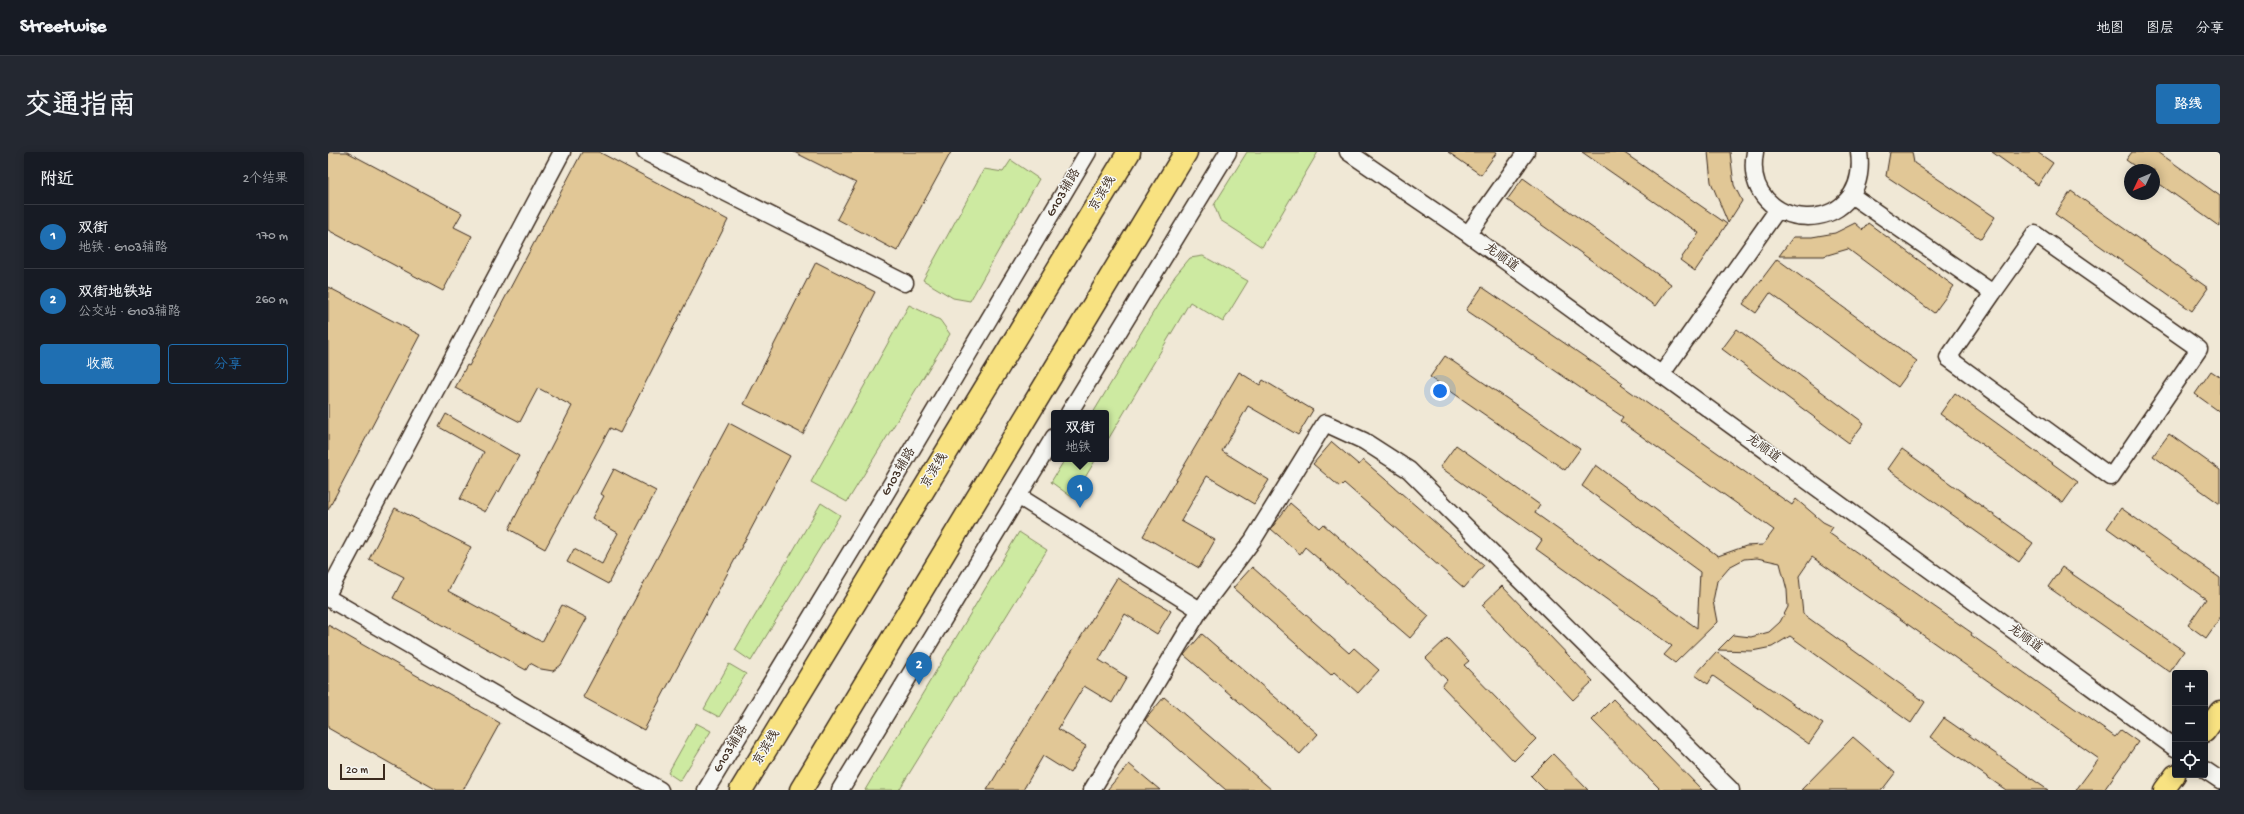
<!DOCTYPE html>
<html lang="zh">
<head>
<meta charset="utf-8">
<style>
  body { margin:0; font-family:"Gochi Hand","LXGW WenKai TC",sans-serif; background:#242831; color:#f1f3f6 }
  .controls { position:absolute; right:12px; bottom:12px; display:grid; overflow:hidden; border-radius:4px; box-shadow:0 2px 10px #0003 }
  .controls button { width:36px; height:36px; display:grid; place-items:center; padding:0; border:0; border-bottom:1px solid #363941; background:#171b24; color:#f1f3f6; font:20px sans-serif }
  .compass { position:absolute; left:1796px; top:12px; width:36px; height:36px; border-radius:50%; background:#171b24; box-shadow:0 2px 10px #0003; rotate:226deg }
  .scale { position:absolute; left:12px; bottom:10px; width:45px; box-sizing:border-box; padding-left:4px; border:2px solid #3b2a1e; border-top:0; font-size:11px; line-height:14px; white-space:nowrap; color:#3b2a1e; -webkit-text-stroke:3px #f6f6f2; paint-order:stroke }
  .you { position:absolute; left:1112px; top:239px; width:14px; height:14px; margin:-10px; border:3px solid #fff; border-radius:50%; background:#1a73e8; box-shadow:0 0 0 6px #1a73e833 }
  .badge { display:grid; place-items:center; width:26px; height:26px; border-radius:50%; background:#1f6fb2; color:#fff; font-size:13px; font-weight:700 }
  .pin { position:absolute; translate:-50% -33px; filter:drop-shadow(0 1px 2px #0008) }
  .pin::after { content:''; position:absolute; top:21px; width:14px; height:12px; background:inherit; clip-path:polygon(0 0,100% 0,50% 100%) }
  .popup { position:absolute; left:723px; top:258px; width:58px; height:52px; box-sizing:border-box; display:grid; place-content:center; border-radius:4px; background:#171b24; filter:drop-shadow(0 1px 3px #0005); font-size:13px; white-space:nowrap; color:#9ea1a6 }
  .popup b { font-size:15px; color:#f1f3f6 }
  .popup::after { content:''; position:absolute; left:50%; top:100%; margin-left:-8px; border:8px solid transparent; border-top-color:#171b24 }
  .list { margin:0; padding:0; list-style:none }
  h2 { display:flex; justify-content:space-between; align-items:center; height:52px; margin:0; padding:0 16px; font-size:17px }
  h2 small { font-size:13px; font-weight:400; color:#9ea1a6 }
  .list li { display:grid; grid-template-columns:26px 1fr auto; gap:12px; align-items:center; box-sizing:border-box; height:64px; padding:0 16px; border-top:1px solid #363941 }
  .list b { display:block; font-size:15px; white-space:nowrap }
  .list p { margin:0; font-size:13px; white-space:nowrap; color:#9ea1a6 }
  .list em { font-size:13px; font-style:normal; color:#9ea1a6 }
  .actions { display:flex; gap:8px; padding:12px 16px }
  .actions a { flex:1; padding:9px 0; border:1px solid #1f6fb2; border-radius:4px; text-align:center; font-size:14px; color:#1f6fb2 }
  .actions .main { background:#1f6fb2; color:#fff }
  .icon { flex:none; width:22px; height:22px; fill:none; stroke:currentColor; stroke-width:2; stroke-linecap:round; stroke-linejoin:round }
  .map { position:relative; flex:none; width:1892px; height:638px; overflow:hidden; border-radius:4px }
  header { display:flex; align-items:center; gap:24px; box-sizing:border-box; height:56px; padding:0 20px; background:#171b24; border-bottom:1px solid #363941 }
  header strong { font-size:19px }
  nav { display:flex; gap:22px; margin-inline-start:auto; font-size:14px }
  .intro { display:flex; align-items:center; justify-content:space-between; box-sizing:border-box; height:96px; padding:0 24px }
  h1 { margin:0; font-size:28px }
  .button { padding:10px 18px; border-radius:4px; background:#1f6fb2; color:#fff; font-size:14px; font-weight:700 }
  main { display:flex; gap:24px; padding:0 24px }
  aside { flex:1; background:#171b24; border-radius:4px; box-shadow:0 2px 10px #0003 }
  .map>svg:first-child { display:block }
</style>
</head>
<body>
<header>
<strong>Streetwise</strong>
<nav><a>地图</a><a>图层</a><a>分享</a></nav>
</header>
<div class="intro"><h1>交通指南</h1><a class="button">路线</a></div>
<main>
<aside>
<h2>附近<small>2个结果</small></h2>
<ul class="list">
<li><span class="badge">1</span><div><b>双街</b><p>地铁 · G103辅路</p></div><em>170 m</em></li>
<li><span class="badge">2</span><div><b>双街地铁站</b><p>公交站 · G103辅路</p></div><em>260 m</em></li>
</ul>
<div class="actions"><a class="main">收藏</a><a>分享</a></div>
</aside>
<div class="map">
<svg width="1892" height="638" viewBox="0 0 1892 638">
  <rect width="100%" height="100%" fill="#f0e8d6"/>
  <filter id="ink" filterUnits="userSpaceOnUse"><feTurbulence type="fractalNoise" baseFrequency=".025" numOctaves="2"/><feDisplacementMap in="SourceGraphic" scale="8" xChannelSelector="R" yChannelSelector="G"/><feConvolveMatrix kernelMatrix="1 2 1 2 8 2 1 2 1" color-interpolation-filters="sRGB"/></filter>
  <g filter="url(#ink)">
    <path fill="#cdeaa1" stroke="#848a60" d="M919,0h71l-56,95 -42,-27 -6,-15z
      M683,8l28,19 -69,122 -17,-3 -30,-18 61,-111 19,3z
      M875,104l45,25 -25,41 -33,-20 -84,141v-30h-13l82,-137 15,-18z
      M581,153l31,15 10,14 -103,168 -36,-20z
      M737,307h31l-23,39 -22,-16z
      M493,351l19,12 -89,146 -16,-11z
      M691,380l28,18 -148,240h-34z
      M401,512l17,10 -27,43 -15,-8z
      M368,571l15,8 -31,50 -12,-8z"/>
    <path fill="#e1c796" stroke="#3b2a1e" d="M0,0h19l115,61 -8,14 18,9 -29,55 -115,-61z
      M254,0h17l129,68 -108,213 -10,-5 -65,121 -36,-20 63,-123 -34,-18 -18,34 -65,-34 12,-23 2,1z
      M466,0h157l-54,99 -60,-32 19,-36z
      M1120,0h49l-16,23z
      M1254,0h41l104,72 -32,47 -15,-11 19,-27z
      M1380,0h22l4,33 8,16 -14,22 -17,-41z
      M1562,0h22l2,11 81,54 -14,22 -95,-63z
      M1664,0h45l16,11 -15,22z
      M1804,0h26l62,44v31l-66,-47v-10h-14l-14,-10z
      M1195,26l148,106 -16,22 -148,-106z
      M1743,39l137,97 -16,23 -137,-97z
      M1527,71l8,7 5,-7 86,63 -20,27 -86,-64 -24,7h-45l14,-19h19l23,-4z
      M1449,107l140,102 -19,26 -128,-94 -14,20 -13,-9z
      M488,110l59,30 -72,142 -59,-30z
      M0,135l92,48 -92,175z
      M1154,135l141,96 -2,2 171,120 4,-6 27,23 10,5 -4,6 143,100 -1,2 144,102 6,-7 17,12 -34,48h-28l23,-31 -287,-202 -13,19 4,38 122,88 -14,21 -121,-87 -18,11 -20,4 -34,-1 15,-15 18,2 18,-5 11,-10 8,-15 -1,-17 -7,-27 -23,-5 -13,1 -15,8 -12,14 -4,20 4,21 -42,41 -11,-8 8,-9 -136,-97 6,-9 -102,-73 16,-22 84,60 -5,8 162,115 3,-56 -118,-86 14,-21 122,91 28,-10 17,-1 11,-15 -154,-109 3,-4 -157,-107z
      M1409,177l127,94 -15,20 -127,-94z
      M1117,204l135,93 -15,21 -135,-93z
      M1883,219l9,6v35l-25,-18z
      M911,220l21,13 3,-5 50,30 -15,25 -50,-29 -26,45 47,29 -15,24 -47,-28 -26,45 34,19 -16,28 -56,-32z
      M1627,241l123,89 -15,21 -123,-89z
      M118,262l73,42 -20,36 -2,-1 -12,21 -25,-13 24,-47 -45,-25z
      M401,271l61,33 -146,274 -61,-33z
      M1841,282l51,36v34l-67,-48z
      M1004,290l27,23 4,-5 121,105 -20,23 -120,-105 -4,4 -27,-23z
      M1574,297l131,94 -14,19 -131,-93z
      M286,317l42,22 -48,93 -41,-22 7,-13 28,15 16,-31 -26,-15 12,-22 -3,-2z
      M962,351l29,25 4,-4 106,92 -19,22 -105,-91 -5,7 -29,-25z
      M67,356l76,39 -23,44 94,51 20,-37 25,13 -26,47 -8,6 -12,-2 -11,-6 -4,7 -133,-72 11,-21 -35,-18z
      M1793,356l99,70v40l-14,20 -18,-13 18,-26 -99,-71z
      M924,415l97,86 5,-5 25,22 -21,23 -24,-21 -3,3 -98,-87z
      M1734,415l122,84 -14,21 -122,-85z
      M789,426l54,33 -14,23 -32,-20 -26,46 28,17 -15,26 -28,-17 -26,43 28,17 -16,27 -27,-17 -20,34h-36z
      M1174,434l91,95 -20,19 -91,-95z
      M0,473l172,98 -37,67h-26l-109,-62z
      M874,482l116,100 -18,20 -116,-99z
      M1119,486l22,23 -5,4 72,74 -22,22 -72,-75 5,-6 -21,-22z
      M1388,500l107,72 -14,20 -96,-68 -5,8 -13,-9z
      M836,545l108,93h-46l-81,-70z
      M1285,547l89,91h-41l-69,-70z
      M1616,566l104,72h-42l-76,-53z
      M1525,585l42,36 -13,17h-81z
      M1225,602l35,36h-43l-14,-14z
      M801,612l31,26h-53z"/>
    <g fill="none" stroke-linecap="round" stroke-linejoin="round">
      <g stroke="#3b2a1e" stroke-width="19">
        <path id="minor" d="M317,0l260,131
          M1020,0l120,82 707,514
          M1427,0c-15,83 116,90 104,0
          M1523,43l142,98 -45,65 163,119 88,-128 -164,-115 -42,59
          M1140,82l58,-82
          M1333,223l117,-166
          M741,261l159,-261
          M690,344l182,114 53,-70 72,-117 39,18 45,29 322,320
          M0,441l234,-441
          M0,446l332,192
          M1877,618l15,10
          M378,638l164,-270 218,-368
          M512,638l214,-353
          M764,638l108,-180"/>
      </g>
      <g stroke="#3b2a1e" stroke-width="23">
        <path id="major" d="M1877,580l15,-21
          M1836,638l11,-15"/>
      </g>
      <g stroke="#3b2a1e" stroke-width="25">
        <path id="highway" d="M413,638l388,-638
          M473,638l385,-638"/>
      </g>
      <use href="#minor" stroke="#f6f6f2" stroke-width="16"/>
      <use href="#major" stroke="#f8e281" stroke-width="20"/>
      <use href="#highway" stroke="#f8e281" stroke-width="22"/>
    </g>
  </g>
  <g text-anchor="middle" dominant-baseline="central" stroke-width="3" stroke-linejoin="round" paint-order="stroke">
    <g font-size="13" fill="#3b2a1e" stroke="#f6f6f2">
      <text transform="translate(736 41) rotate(-59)">G103辅路</text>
      <text transform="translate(775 42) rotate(-59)">京滨线</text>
      <text transform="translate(1173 106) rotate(36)">龙顺道</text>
      <text transform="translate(1435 297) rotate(36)">龙顺道</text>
      <text transform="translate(607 319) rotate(-59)">京滨线</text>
      <text transform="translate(571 320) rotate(-59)">G103辅路</text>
      <text transform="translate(1697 487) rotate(36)">龙顺道</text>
      <text transform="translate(439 596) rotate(-59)">京滨线</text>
      <text transform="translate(403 597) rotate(-58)">G103辅路</text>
    </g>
  </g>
</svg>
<div class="controls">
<button>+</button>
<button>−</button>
<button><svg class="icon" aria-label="locate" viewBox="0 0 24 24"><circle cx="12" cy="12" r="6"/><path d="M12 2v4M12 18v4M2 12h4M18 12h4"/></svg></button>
</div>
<svg class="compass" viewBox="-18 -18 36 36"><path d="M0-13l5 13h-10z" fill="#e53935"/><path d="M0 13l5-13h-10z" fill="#9ea1a6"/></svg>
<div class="scale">20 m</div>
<div class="you"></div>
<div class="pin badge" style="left:752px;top:356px">1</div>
<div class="popup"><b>双街</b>地铁</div>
<div class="pin badge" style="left:591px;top:533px">2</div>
</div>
</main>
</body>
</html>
